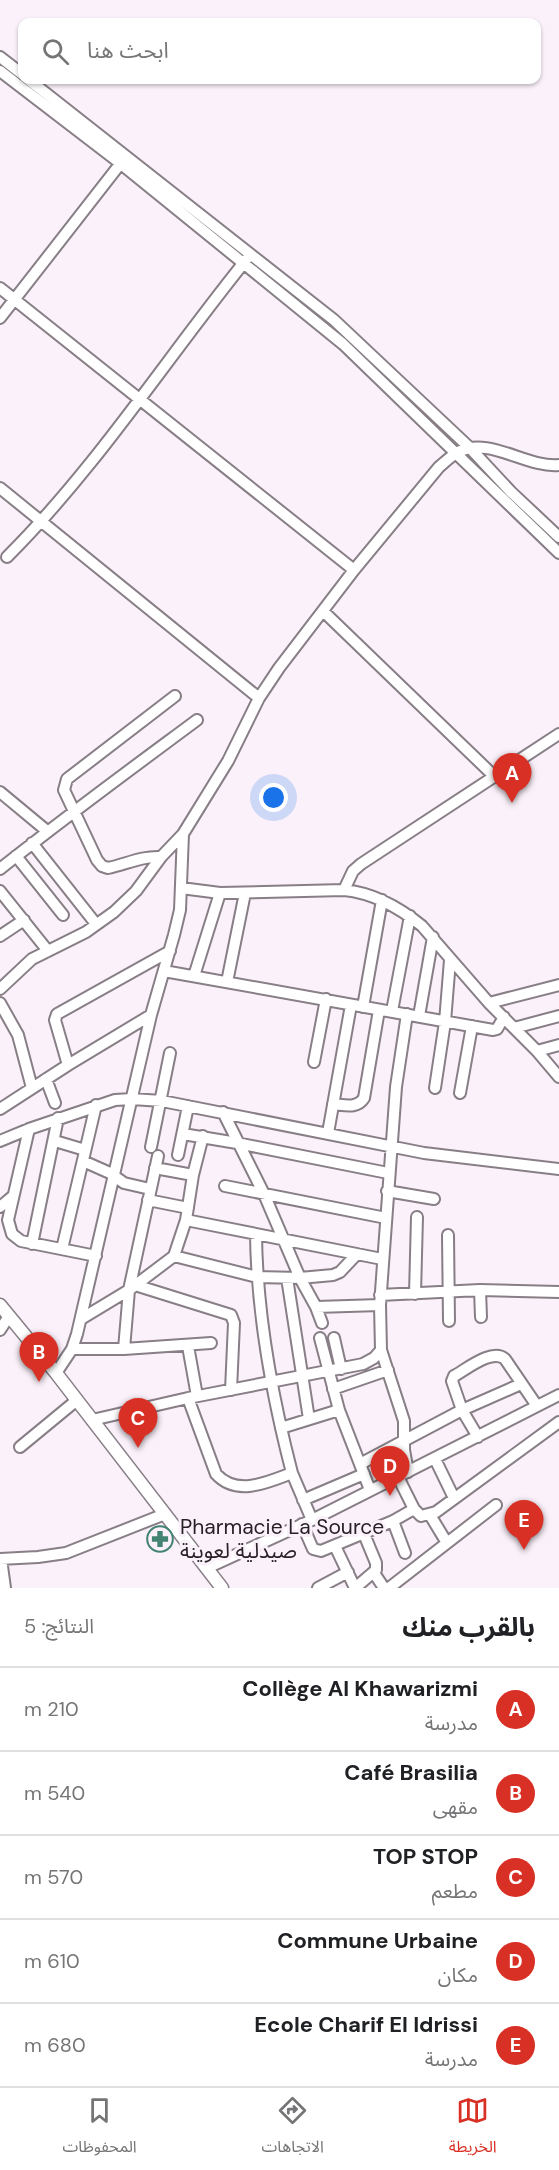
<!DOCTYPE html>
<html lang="ar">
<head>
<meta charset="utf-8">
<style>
  body { margin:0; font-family:"DM Sans","Noto Sans Arabic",sans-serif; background:#f2f2f2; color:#202124; direction:rtl }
  .you { position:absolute; left:274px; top:798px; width:21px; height:21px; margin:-15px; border:4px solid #fff; border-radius:50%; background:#1a73e8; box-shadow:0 0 0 9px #1a73e833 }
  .badge { display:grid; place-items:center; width:39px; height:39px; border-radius:50%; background:#d93025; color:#fff; font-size:20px; font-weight:700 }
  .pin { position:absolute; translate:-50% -50px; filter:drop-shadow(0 2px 3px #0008) }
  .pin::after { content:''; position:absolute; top:32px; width:21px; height:18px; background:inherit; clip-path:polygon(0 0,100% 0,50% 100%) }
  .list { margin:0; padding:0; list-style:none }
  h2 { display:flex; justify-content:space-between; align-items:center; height:78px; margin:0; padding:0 24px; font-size:26px }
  h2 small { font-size:20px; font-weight:400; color:#757577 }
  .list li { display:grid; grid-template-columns:39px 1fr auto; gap:18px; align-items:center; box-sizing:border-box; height:84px; padding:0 24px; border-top:2px solid #e0e0e0 }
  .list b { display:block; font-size:22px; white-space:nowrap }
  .list p { margin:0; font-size:20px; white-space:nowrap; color:#757577 }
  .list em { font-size:20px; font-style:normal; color:#757577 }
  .icon { flex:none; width:33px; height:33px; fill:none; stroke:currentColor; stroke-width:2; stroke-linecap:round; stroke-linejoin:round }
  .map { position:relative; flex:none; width:559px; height:1588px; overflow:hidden; direction:ltr }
  .search { position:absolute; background:#fff; box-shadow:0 2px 4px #0004; left:18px; right:18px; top:18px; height:66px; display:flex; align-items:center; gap:15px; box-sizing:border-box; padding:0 21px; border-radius:12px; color:#757577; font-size:22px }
  .sheet { height:498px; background:#fff }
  nav { display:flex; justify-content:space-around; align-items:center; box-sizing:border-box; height:84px; border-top:2px solid #e0e0e0; background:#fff; font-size:16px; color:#757577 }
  nav a { display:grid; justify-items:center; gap:3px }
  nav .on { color:#d93025 }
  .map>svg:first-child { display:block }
</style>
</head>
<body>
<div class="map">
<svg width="559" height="1588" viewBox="0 0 559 1588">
  <rect width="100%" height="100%" fill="#fbf1fa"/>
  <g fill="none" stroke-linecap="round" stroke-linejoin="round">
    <g stroke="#877e86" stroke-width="14">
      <path id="minor" d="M0,57l22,17
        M0,71l120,92 223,181 216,209
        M29,80l305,240 136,128 41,44 48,45
        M0,288l354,282
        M0,318l124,-159
        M0,488l259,210
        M7,557c90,-90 159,-198 239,-297
        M324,612l170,164
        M0,792l47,39
        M32,843l64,81
        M16,856l47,59
        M161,857c-20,-1 -34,7 -53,11l-6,-2 -5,-6 -33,-70 3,-11 108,-83
        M0,869c64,-51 131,-100 197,-149
        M181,888l39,5 124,-3c30,3 56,18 78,36l67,77 48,48 22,26
        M344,890l9,-19 8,-7 198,-130
        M0,891l48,60
        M0,936l24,-16
        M164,971l329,59 4,-1 7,-12
        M194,976l26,-83
        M227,982l18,-89
        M0,989l32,-30 54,-27 28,-20 22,-21 25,-34 22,-23 45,-73 31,-63 20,-30 75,-98 85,-103c6,-5 12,-11 19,-15 32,-16 68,16 101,13
        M0,1003l18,32 14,53
        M489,1003l70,-18
        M363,1007l19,-107
        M392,1011l18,-95
        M407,1014l-11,73 -16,218 1,45 23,71v29l4,22
        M419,1016l14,-79
        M514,1028l45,-12
        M537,1051l22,-6
        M314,1062l12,-63
        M68,1065l-13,-45 2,-6 113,-63
        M46,1079l9,24
        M435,1088l10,-66 5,-62
        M460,1093l12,-67
        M333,1104c12,1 24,5 31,-6l15,-88
        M0,1109l68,-44 83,-50
        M223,1112l41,82 36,84 16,29 6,16
        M328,1133l23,-128
        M183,1134l54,9 151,30
        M0,1141l29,-12
        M55,1141l30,9
        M151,1147l19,-94
        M178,1155l10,-49
        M83,1161l27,12 14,10 26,6
        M155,1168l38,7
        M225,1186l161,32
        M387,1191l47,8
        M148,1200l40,8
        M0,1207l12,-10
        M186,1220l7,-45 10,-39
        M256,1235c1,80 16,161 36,238
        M448,1235l1,86
        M32,1244l26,-126
        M62,1249l34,-144
        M96,1256l-75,-15 -9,-7 -4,-14 21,-91 86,-29 17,-1 30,2 262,52 135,16
        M174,1256l83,21 43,1 33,-3 7,-3 17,-18
        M287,1278l22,141
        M135,1285l96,30 3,8 -3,67
        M480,1290l1,27
        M415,1294l2,-77
        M380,1295l100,-5 79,2
        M316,1307l64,-2
        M81,1319l48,-29 45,-34 12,-36 196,39
        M0,1330l9,-14
        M320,1338l19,72 31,80
        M334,1338l7,31
        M188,1346l9,50
        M72,1349h52l87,-6
        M124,1349l5,-59 29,-134
        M56,1373l16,-24 5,-15 74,-319 23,-80 6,-25 3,-76
        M333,1389l55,-19
        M188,1398l28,76c21,23 52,8 76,-1l20,47
        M92,1420l96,-22 175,-34 11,-6 7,-8
        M281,1428l58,-18
        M478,1437l-16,-27 -10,-29 2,-5c13,-7 38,-28 51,-17l32,47
        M20,1447l57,-47
        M435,1459l19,39
        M360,1464l102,-54 59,-26
        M303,1500l61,-26
        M414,1509l7,7 15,-4 123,-90
        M430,1515l17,28
        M393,1521l12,32
        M302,1524l11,25 8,2 72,-30 21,-12 -16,-32
        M335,1546l20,42
        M0,1559l38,-2 28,-4 99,-39
        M1,1559l4,29
        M207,1568l105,-48 247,-125
        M374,1573l10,15
        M318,1588l30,-16
        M355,1588l21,-18v-7l-12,-29
        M389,1588l107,-83"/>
    </g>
    <g stroke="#877e86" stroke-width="15">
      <path id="major" d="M0,1305l56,68 166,215"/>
    </g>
    <use href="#minor" stroke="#fff" stroke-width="10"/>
    <use href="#major" stroke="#fff" stroke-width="12"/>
  </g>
  <defs>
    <g id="pharmacy-ring" transform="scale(1.35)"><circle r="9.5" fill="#fbf1fa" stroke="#428371" stroke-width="1.5"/><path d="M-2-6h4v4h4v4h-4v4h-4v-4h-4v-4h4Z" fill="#428371"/></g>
  </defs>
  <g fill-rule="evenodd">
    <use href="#pharmacy-ring" x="160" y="1539"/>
  </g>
  <g text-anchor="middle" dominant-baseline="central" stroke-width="6" stroke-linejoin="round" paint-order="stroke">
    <g font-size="21" fill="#262225" stroke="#fbf1fa" text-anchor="start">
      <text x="180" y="1527">Pharmacie La Source<tspan x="180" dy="24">صيدلية لعوينة</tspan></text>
    </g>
  </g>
</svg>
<div class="you"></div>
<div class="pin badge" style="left:512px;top:803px">A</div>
<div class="pin badge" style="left:39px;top:1382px">B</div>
<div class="pin badge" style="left:138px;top:1448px">C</div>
<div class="pin badge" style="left:390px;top:1496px">D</div>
<div class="pin badge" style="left:524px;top:1550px">E</div>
<div class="search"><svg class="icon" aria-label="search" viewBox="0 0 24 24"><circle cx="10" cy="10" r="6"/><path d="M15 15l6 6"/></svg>ابحث هنا</div>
</div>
<section class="sheet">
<h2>بالقرب منك<small>النتائج: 5</small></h2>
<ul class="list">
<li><span class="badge">A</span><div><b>Collège Al Khawarizmi</b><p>مدرسة</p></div><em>210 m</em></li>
<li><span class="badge">B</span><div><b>Café Brasilia</b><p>مقهى</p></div><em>540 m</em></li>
<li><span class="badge">C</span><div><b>TOP STOP</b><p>مطعم</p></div><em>570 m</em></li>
<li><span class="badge">D</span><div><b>Commune Urbaine</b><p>مكان</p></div><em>610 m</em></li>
<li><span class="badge">E</span><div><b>Ecole Charif El Idrissi</b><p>مدرسة</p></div><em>680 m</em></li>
</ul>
</section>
<nav>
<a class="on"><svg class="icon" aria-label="map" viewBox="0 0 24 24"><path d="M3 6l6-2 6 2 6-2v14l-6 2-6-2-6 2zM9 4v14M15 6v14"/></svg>الخريطة</a>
<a><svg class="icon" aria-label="directions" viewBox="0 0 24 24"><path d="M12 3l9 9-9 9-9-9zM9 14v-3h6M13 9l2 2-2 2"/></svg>الاتجاهات</a>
<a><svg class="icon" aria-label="saved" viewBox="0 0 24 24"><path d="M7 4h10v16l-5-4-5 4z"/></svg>المحفوظات</a>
</nav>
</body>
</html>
